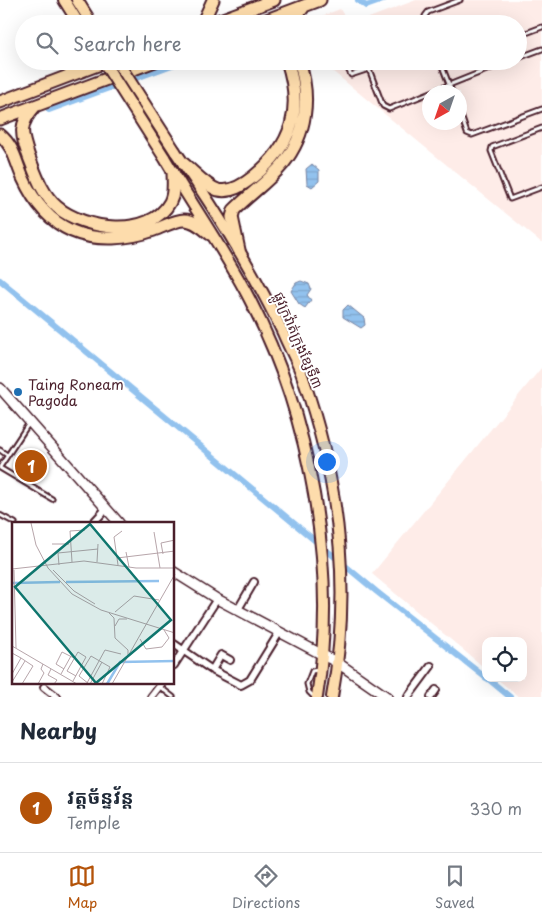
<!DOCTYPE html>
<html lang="en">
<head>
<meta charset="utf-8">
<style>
  body { margin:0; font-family:"Playpen Sans","Noto Sans Khmer",sans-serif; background:#f2f2f3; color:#1f2937 }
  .controls { position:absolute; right:15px; bottom:15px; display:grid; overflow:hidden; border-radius:10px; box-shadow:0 5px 20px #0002 }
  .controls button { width:45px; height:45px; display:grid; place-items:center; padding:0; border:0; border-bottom:1px solid #e0e1e3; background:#fff; color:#1f2937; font:25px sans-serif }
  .compass { position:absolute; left:422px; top:85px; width:45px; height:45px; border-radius:50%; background:#fff; box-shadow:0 5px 20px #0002; rotate:220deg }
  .you { position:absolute; left:326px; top:461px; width:18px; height:18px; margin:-12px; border:4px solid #fff; border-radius:50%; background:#1a73e8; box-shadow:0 0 0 8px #1a73e833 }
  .badge { display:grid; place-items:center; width:32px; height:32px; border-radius:50%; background:#b45309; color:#fff; font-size:16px; font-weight:700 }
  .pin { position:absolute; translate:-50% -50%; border:2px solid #fff; box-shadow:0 1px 5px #0006 }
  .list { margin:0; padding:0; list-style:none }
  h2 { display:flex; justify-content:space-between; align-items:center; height:65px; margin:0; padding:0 20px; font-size:21px }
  h2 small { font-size:16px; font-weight:400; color:#747a83 }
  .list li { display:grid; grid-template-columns:32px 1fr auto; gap:15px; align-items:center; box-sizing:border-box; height:90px; padding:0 20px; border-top:1px solid #e0e1e3 }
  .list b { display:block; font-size:19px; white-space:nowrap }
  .list p { margin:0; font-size:16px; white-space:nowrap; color:#747a83 }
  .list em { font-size:16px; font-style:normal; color:#747a83 }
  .icon { flex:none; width:28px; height:28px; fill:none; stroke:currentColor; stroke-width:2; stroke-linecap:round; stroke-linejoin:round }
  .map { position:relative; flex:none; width:542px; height:697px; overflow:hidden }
  .search { position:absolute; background:#fff; box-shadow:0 5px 20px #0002; left:15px; right:15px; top:15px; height:55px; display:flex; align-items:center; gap:12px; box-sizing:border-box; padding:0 18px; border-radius:28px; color:#747a83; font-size:19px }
  .sheet { height:155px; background:#fff }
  nav { display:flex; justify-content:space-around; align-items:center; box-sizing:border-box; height:70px; border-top:1px solid #e0e1e3; background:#fff; font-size:14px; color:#747a83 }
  nav a { display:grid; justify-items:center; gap:2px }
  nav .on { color:#b45309 }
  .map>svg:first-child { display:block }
</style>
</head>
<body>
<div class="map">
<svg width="542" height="697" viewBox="0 0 542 697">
  <defs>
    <pattern id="water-rules" width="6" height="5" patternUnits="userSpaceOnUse" patternTransform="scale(1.25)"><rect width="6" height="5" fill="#92c2ee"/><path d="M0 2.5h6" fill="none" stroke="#7fa6cc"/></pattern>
  </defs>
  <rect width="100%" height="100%" fill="#fff"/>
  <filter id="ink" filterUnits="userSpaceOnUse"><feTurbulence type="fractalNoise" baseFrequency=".02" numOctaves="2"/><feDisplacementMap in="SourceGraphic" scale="10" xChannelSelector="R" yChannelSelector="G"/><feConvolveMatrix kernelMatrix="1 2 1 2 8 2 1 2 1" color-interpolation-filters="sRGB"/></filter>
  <g filter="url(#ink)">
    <path fill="#feece8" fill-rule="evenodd" d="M416,0h126v243l-222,-182h198v-37h-165zM430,92h30v30h-30z
      M340,9l9,15h-48z
      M542,367v330h-23l-23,-19h27v-37h-37v28l-114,-95z"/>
    <path fill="url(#water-rules)" stroke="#7581a0" d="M312,164l7,6v11l-7,6 -5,-3 -1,-15z
      M301,281l8,3 2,5 -4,6 4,5 -6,8 -6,-4 -8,-13 5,-8z
      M348,305l16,13 1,7 -4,3 -18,-11v-7z"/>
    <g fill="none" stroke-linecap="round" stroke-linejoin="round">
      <path stroke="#92c2ee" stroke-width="6" d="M358,0l8,6 17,-6
        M49,110l134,-49
        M0,280l377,312 109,86
        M487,678l23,19"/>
      <g stroke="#4a1f2b" stroke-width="7">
        <path id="lane" d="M427,24l-2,-8 3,-4 32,-12
          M518,36l24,-9
          M518,58l24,-9
          M344,61l7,14 18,-6 14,37 6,3 120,-48
          M440,61l12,31
          M442,66l12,-5
          M460,113l7,20 5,2 70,-26
          M542,128l-50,19 -1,4 19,48 32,-12
          M0,450l7,5
          M0,467l29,-44
          M0,468l52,31
          M0,515l15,8
          M160,687l13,10
          M314,697l-5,-5 -2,-8 5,-13 6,-1"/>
      </g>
      <g stroke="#4a1f2b" stroke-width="10">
        <path id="street" d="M93,523l13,-14
          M237,611l17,-29
          M174,644l38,26 29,15 9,-5 29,-47
          M174,665l43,-66
          M212,670l9,-15 9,5
          M44,687l13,10
          M151,697l11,-14
          M408,697l23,-31
          M431,697l5,-7"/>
      </g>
      <g stroke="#4a1f2b" stroke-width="12">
        <path id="secondary" d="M0,388l119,135
          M174,572l43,27 121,64 49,34"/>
      </g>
      <g stroke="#4a1f2b" stroke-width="14">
        <path id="primary" d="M64,0l15,24
          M77,0l15,24
          M175,151c40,58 78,118 108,182 6,15 15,29 20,45 36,103 49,211 29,319
          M164,157c28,48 61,94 86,143 60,115 88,268 67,397"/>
      </g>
      <g stroke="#4a1f2b" stroke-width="15">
        <path id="highway" d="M202,24l11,-24
          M209,24l65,-24
          M256,24l64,-24
          M290,24l13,-16
          M0,102l108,-41
          M35,106c-17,19 -14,28 -6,51 7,18 13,37 28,50 27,23 93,32 113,-5 5,-9 3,-20 3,-30
          M0,119l155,-58
          M0,135c14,11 16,28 23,43 10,22 26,43 49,53 25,11 57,8 82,-1 9,-3 21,-10 30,-10 10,0 19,8 26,14
          M184,164c10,8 22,22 34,26 13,3 25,-5 35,-13 40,-32 50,-68 34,-116
          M239,250l-7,-33 2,-7c16,-16 35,-29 49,-46 24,-30 28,-67 16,-103"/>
      </g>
      <use href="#lane" stroke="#fff" stroke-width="3"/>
      <use href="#street" stroke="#fff" stroke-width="6"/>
      <use href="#secondary" stroke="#fff" stroke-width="9"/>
      <use href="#primary" stroke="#fddcac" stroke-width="10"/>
      <use href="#highway" stroke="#fddcac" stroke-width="11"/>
      <g stroke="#4a1f2b" stroke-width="14" stroke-linecap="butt">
        <path id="primary-bridge" d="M103,61l61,96
          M117,61l58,90"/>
      </g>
      <use href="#primary-bridge" stroke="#fddcac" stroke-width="10"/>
    </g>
  </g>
  <circle fill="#1f6fb2" stroke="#fff" stroke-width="2" cx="18" cy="392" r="5"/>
  <g text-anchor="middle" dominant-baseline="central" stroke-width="4" stroke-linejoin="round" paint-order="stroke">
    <g font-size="14" fill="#4a1f2b" stroke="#fff">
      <text transform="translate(299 340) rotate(67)">ផ្លូវក្រវ៉ាត់ក្រុងខ្សែទី៣</text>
    </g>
    <g font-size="14" fill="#4a1f2b" stroke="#fff" text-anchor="start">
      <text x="28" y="384">Taing Roneam<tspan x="28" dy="16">Pagoda</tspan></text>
    </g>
  </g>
  <g transform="translate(12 522)">
    <rect width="162" height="162" fill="#fff"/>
    <path fill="none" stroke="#92c2ee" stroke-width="2.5" d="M54,60l93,-1M0,61l48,-1M95,162l13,-22 55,-1"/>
    <path fill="none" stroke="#b7a5aa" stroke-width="1" d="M19,1l5,22 12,23 24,26 29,16 74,23M142,10l6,36M40,22h17M114,30l3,15M151,32l-2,-11 14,-3M105,36l58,-7M60,40l-2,-31 15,-1M85,40l1,-18M47,43l-1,-12 40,-4M106,43l-4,-28 8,-6M0,47l72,-8 52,7h39M2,48l2,78M41,48l21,21 21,13M103,90l19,-16 25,4M97,91l5,5 1,20 13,12v5M103,104l4,-7h8M128,117l6,10 16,-2 7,-9 -5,-8M0,124l65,38M9,136l12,8 -11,18M39,147l-3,6 9,5 -3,4M52,147l-8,-5 6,-12 12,6M0,152l9,-16 -9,-5M49,152l10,-18M61,159l13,-24 -8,-5 -11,19 9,5M0,160l13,-21M75,161l18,-33 16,4M26,162l6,-11 -3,-4 2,-5M77,162l-10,-8 12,-20 19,11 -8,17M78,162l12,-22M100,162l63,-110"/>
    <path fill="#0f766e" fill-opacity="0.15" stroke="#0f766e" stroke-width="2.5" d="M78,2l81,96 -75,63 -81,-96z"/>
    <rect width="162" height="162" fill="none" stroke="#4a1f2b" stroke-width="2.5"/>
  </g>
</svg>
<div class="controls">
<button><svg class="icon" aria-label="locate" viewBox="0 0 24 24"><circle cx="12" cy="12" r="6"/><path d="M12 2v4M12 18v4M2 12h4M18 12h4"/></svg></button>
</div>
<svg class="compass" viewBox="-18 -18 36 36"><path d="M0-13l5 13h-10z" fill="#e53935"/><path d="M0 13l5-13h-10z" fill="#747a83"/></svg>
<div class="you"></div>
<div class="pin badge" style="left:31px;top:466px">1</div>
<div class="search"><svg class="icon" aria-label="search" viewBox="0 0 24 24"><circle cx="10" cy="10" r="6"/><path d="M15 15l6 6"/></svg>Search here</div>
</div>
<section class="sheet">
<h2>Nearby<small></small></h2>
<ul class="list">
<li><span class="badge">1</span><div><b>វត្តច័ន្ទវ័ន្ត</b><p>Temple</p></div><em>330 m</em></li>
</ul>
</section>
<nav>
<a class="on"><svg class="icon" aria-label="map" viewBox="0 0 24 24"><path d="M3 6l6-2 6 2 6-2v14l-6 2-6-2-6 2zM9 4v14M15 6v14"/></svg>Map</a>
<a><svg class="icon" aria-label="directions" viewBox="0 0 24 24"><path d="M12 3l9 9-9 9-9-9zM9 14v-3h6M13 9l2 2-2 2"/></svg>Directions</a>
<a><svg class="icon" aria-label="saved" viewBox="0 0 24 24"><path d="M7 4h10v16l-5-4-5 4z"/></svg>Saved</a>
</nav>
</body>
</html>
